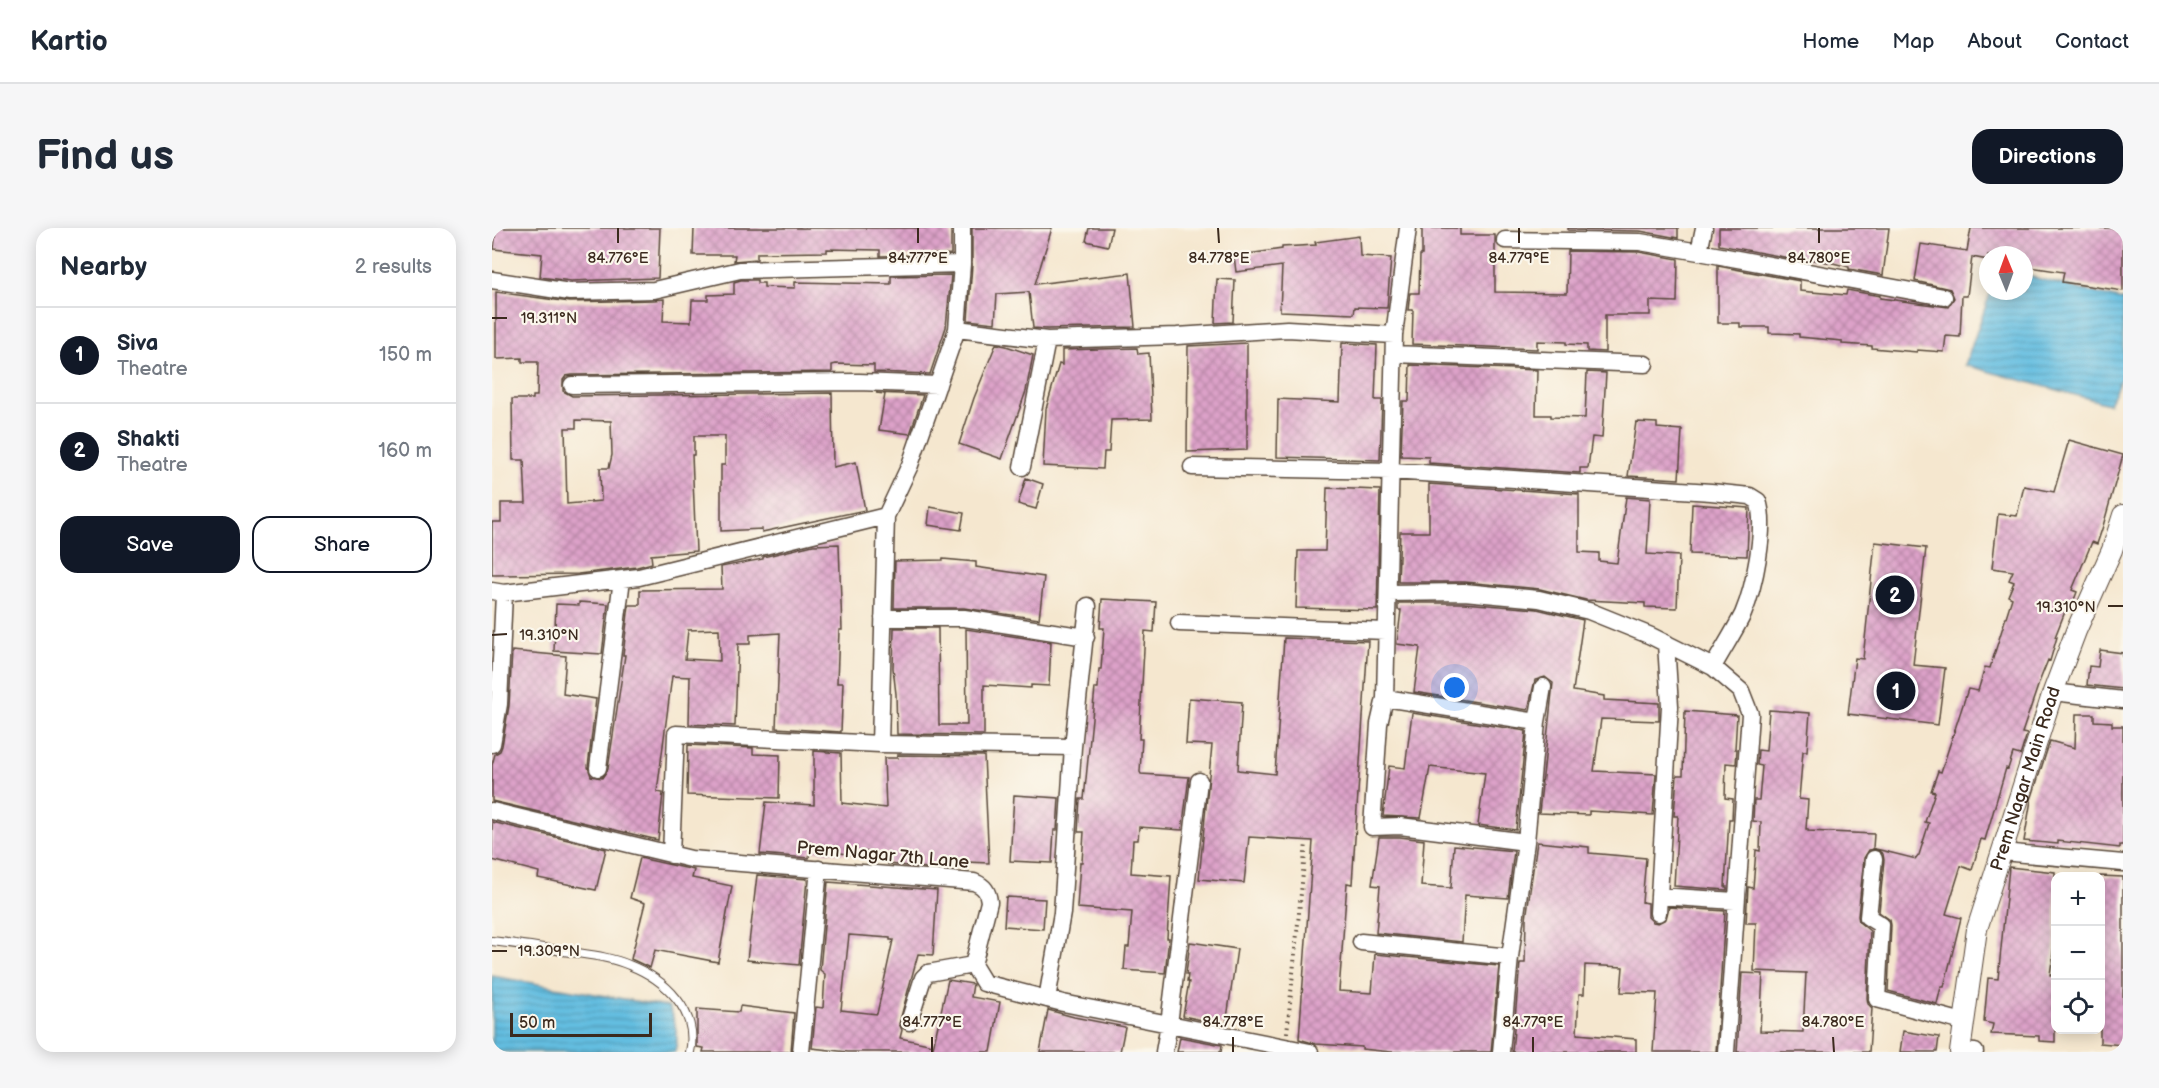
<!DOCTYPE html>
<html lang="en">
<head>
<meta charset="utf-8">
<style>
  body { margin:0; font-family:"Balsamiq Sans",sans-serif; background:#f6f6f7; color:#1f2937 }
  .controls { position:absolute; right:18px; bottom:18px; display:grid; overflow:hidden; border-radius:12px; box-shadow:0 3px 15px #0003 }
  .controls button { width:54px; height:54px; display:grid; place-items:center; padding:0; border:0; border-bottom:2px solid #e0e1e3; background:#fff; color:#1f2937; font:30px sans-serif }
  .compass { position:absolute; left:1487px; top:18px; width:54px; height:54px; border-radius:50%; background:#fff; box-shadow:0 3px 15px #0003; rotate:359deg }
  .scale { position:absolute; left:18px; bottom:15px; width:142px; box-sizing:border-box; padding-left:6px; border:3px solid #3b2a1e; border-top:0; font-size:16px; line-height:21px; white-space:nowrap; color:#3b2a1e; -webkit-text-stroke:4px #fbf7ec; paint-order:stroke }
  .you { position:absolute; left:963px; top:460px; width:21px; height:21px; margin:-15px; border:4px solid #fff; border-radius:50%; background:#1a73e8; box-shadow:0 0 0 9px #1a73e833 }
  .badge { display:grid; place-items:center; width:39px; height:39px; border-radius:50%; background:#111827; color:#fff; font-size:20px; font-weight:700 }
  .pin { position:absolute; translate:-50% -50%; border:3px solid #fff; box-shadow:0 2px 6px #0006 }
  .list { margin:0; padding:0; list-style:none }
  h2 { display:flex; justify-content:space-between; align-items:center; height:78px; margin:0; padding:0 24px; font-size:26px }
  h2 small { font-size:20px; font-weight:400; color:#747a83 }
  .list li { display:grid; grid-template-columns:39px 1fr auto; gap:18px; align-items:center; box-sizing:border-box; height:96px; padding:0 24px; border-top:2px solid #e0e1e3 }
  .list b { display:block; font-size:22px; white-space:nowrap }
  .list p { margin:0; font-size:20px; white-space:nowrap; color:#747a83 }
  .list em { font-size:20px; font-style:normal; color:#747a83 }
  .actions { display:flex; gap:12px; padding:18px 24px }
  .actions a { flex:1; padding:14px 0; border:2px solid #111827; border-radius:18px; text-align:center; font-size:21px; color:#111827 }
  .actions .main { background:#111827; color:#fff }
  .icon { flex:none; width:33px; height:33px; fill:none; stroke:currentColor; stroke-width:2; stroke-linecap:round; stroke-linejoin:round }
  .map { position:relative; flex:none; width:1631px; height:824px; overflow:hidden; border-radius:18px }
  header { display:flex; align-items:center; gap:36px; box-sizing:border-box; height:84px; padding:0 30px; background:#fff; border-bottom:2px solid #e0e1e3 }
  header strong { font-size:28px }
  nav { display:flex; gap:33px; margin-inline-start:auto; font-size:21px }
  .intro { display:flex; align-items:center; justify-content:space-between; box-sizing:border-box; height:144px; padding:0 36px }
  h1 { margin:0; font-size:42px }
  .button { padding:15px 27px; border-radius:18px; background:#111827; color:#fff; font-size:21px; font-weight:700 }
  main { display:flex; gap:36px; padding:0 36px }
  aside { flex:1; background:#fff; border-radius:18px; box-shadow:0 3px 15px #0003 }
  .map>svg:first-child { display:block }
</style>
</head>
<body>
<header>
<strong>Kartio</strong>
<nav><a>Home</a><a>Map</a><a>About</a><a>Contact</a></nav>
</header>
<div class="intro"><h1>Find us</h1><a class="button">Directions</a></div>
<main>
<aside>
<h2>Nearby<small>2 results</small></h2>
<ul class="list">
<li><span class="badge">1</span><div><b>Siva</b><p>Theatre</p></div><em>150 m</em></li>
<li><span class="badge">2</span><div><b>Shakti</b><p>Theatre</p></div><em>160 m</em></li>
</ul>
<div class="actions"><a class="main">Save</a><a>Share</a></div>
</aside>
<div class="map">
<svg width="1631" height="824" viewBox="0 0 1631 824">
  <defs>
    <pattern id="water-rules" width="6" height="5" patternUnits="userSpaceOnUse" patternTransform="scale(1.5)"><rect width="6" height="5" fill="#63bee1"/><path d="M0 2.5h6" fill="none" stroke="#539bb6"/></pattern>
    <pattern id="building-cross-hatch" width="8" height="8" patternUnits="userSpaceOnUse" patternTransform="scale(1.5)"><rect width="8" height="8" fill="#dda2c9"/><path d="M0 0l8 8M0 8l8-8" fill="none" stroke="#b484a3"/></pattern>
  </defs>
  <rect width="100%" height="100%" fill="#fbf7ec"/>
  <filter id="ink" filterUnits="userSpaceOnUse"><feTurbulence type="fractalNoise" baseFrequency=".0167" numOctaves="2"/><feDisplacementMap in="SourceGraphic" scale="12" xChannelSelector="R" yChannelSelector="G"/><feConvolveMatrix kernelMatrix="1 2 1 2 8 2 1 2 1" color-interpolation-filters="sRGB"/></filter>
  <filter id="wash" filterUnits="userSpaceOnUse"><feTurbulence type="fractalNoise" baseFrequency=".008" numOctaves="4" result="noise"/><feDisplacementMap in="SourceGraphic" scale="24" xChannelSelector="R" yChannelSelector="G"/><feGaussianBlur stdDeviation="1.35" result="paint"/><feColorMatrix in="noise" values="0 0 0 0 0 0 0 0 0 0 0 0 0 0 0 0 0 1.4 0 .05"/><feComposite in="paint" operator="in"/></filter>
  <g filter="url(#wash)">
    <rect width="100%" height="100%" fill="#f5e7cf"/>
    <path fill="url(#water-rules)" stroke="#4f7480" stroke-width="1.5" d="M1532,47l99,25v73l-14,31 -144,-39 26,-74h33z
      M0,748l177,31c6,14 11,30 6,45h-183z"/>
    <g id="blocks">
      <path fill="url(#building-cross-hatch)" fill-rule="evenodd" d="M4,0h164l-2,50 -87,3 -31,-4 2,-23 -48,-5z
        M202,0h257v26l-71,2v-6l-53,-1v3l-70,1v6l-23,2 1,-6h-42z
        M480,0h80l-17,56 95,-11 5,54 -88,2 -14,-1 -4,-36 -32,2 -2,29 -27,-3 4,-55z
        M597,0h23l-4,18 -22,-5z
        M930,0h38v7h35v57l72,1 1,-42 71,1 39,7 -1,43 -27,-1v14h-45v37l-18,-1v-6l-21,-1v-2l-29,-1v8l-125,-5 1,-34h-5l2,-17h9l1,-38h2z
        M1076,0h110v10l-38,-7 -72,-1z
        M1227,0h170l-6,47 -34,-6v-2l-16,-4 -33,-5v2l-81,-15z
        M1479,0h152v63l-61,-9 2,-10 -40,-6v-11h-36v5l-16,-3 -5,39h-5l-2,41 -14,-1 -2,16 -27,-2v2l-45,-4v-2l-30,-2v-3l-43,-4v-3l-30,-1v-6h-29v-4h-22v-57l82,15v10l46,4 1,-5 33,6v2l68,9 6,-9 -4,-9 -35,-8 6,-37 46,7z
        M867,8l1,20 31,2 -4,50 -32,-1 -1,7 -74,-3 2,-45 -46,6 -2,-16 48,-7v-2l34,-2 -1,-3z
        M459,47l-5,52 -16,47 -56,-2v-7l-38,-1 -4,1v7l-260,3 -6,1 -3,4v11l9,5 260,-3 1,74 23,-5 9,48 -103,22v-3l-41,2v-66h4v-29h-31v19h-2l4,96 -45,4 1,8 -15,4 -59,7 -86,1v-53h9v-19h25l-2,-43h-11l-1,-61h21v-3h4l1,-34h-16v-4l-26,1v-67l74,10 84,-2 10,-1 -1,22 28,1 1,-22h16v-5l26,-1v-12l7,-2h16v3h7v4l31,1v-6l96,2v-8zM84,192l35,1 1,34 -3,13h-9l1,33 -34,3 -2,-76h11z
        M725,51l18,1 -2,42 -18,1z
        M755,115v107l-60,2 1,-106z
        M850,115l35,2 -2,55h7l-2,60 -103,-3 1,-58 62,3z
        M504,116l10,2 27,9 -7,36 -24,68 -43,-15 15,-46z
        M645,120l1,6 11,-1 3,66 -41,1 -2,32h-5l-1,17 -60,-3 3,-57 13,-45 3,1v-15z
        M918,137l127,5 -1,45h15v2l34,1 2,-46 19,1 -4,65 -10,-1 -4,31h-8v5l-151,-10v-6l-28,-1 2,-55h6z
        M384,165l47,2 -13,39 -31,-4 6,-36z
        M1144,194l21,1v5l25,2 -3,49 -51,-3z
        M1577,212l54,15 -20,71 -6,18 -5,-2 -20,48 5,2 -5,13 -4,-1 -13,33h2l-7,24 -2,-1 -8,20 -18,53 5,1 -7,22v-1l-7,-2 -5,16 -2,-1 -21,72 -4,-1 -9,31 -11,-4 -15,48 15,4 -17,69h-3l-4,17 -49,-13 3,-66 -1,-5 -11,-8 5,-52 -1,-6 -7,-5 40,10 3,-4 10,-32 -4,-1 10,-30 -4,-1 7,-20 3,1 27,-83 10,2 7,-24 5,1 22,-70 -4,-2 6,-14 -5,-2 4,-9 -21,-3 6,-54 19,2 7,-30 30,6z
        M534,250l17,6 -7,25 -18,-5z
        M937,256l150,10v58l20,1v8l18,2 9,-66 24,2 -3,55 32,2 -2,52 -32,-1v-4l-59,-3 -46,-11 -75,-7h-67l2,-50h29z
        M835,260l53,2 -3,120 -81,-2 2,-57h27z
        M1200,276l57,4 -2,48 -57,-2z
        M438,279l34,6 -3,17 -33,-5z
        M1383,314l51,6 -13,117 32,3 -7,57 -90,-11 7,-56 8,1z
        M347,316l3,86h-3l-2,53h6l-2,49 -65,-4 4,-95 -30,2v9h-12l-3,82 -46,-2 1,-47 -18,-1 -15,116 6,1 -5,47 -166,-39v-36l3,-11 5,-3 2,-5 7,-40 3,-55 54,5 -3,38 33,5 -8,68 3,9 11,2 6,-9 17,-114h-2l6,-50h11v-15l82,-1 -1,-22 42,-8v-2l50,-12zM227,401l1,32 -35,-2 3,-29z
        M451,331l33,3v5l68,10 -5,42 -75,-11h-70l1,-47 48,-1z
        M610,371l54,3 -2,30 -9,-1 -6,108h3l-2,33 1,2 48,3 -7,53 -43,-3 -1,13h-5l-2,33 40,3 -4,62h2l-4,35 -41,-3 2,-23h3l3,-35 -55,-4 3,-46h2l2,-30h-6l2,-33h4l11,-111h3l1,-19h2l3,-41h-4z
        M87,374l29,2 -6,50 -48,-3 2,-47 23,1z
        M906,375h66l73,6 46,11 -10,71 31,5v4l55,3v18l-58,-2 -7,52 62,3 -3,41 -64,-4v4l-50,-2 14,-130 -8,-6 -10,3 -7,30 -114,-18 6,-45 -23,-3 4,-34h-3z
        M402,400h44l1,97h28l-1,-96 85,13 -2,44 -18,-1v3l-47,-3v50l-87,-1 -1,-40 -3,-26z
        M792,410l84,3 -16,243 -5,-1 -8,108 33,2 3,-39 124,12 -8,86h-100l-29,-3v-2l-46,-3 -17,-5 14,-198 -64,-4 -5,46 -45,-4 13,-134 -26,-1 3,-46 53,4 -4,68 37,4z
        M1608,422l23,3v36l-36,-4 2,-19 9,1z
        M1277,482l41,3 -3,38h-4l-4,48 9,1 -2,29h2v2l66,3 -1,14 3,1 -7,1 -5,8 -6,58 1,6 11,9 -3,67 1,6 4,4 -3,44h-132l5,-79 21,1 -3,57 43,1 3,-59 -52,-2 2,-48h-10l2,-36 5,1 3,-38 4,1 1,-29 -8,-1 1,-21h5l3,-34 -5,-1 1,-15 8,1z
        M1193,483l52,4 -2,34h2l-1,15 -10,-1 -1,35 8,1 -1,20h-3l-4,68h2v3l-53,-4 4,-70h-4l3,-41h6z
        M920,485l114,18 -10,99 -38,-5 7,-52 -55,-6 -9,51 -38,-2 6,-50 16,2z
        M1584,486h18v7l18,1v4h11v119h-3v3l-62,-7v3l-34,-3 7,-41 19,-59 25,7z
        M196,517l65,3v6l27,1 -1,43 -92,-3z
        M322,523l27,2 1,50 44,5 -2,-50h13v-3l87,1 5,107 -22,-1v4l-28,-2 -1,5 -50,-5 1,-10 -29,-3 -1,4 -49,-5 -1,8 -49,-4 6,-52 48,3z
        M522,567l45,3 -2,32h-3l-2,33 -42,-2z
        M0,594l114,27 -10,41 -58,-12 1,-6 -47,-12z
        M887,609h21l24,3 -3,46 30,2 3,-43 60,6 -6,47 -43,-3 -3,47 -86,-9 4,-47 -8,-1z
        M1045,614l52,5v6l57,5 -4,44 6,1v14l5,5 5,1 8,-4 3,-12 56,4 -9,141h-63l4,-59 -36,-1 2,-25 -38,-2 -1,29h-5l-2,40 59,5v13h-124l8,-89h5l1,-44z
        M148,630l54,12 -2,8 40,8 -14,76 -63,-12 -5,18 -19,-9 14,-56 -15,-5z
        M1517,639l46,5v67l-5,36 5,1v66l-16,-1v-5l-48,-2 2,-10 -9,-2 4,-44 10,1z
        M265,647l50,4 -8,86 -52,-5z
        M1608,648l23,1v168l-23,-2z
        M336,654l109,8 -4,65 -15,-1 -19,70 3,6 -2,8 33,7 -1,7h-84l-36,-4 4,-41 7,1 2,-34 -5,-4zM357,707l41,3v2h3l-16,74 -36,-4z
        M514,669l39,2 -2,30 -39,-3z
        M698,714l47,7 -11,76 -43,-9 6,-34h-2l1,-8h-2z
        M456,752l25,4 -2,13 29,5 -9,50h-59z
        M248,778l54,7 -3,39h-88l1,-4 -7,-1v-38l42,3z
        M556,782l26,7 51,10 -5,25h-80z
        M1411,803l36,6 -2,15h-37z
        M688,809l42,8 -1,7h-44z"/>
    </g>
  </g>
  <g filter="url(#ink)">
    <use href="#blocks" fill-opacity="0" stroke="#574639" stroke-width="1.5"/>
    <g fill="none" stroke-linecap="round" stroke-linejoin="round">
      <g stroke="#574639" stroke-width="10">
        <path id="service" d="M0,713c26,3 52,7 78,11 20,3 41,5 59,13 36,14 70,46 61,87"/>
      </g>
      <g stroke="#574639" stroke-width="19">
        <path id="minor" d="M916,0l-14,107 -9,363 -6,26 -7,103 28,-1 126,16
          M1013,12l135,2 59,10 245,45
          M1207,24l5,-24
          M0,52l78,12 84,-2 86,-20 222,-6
          M465,101l90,11 130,-4 110,-7 107,6
          M902,126l251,10
          M80,157l287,-3 79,3
          M530,239l25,-127
          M700,239l199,4 320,21 39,4 8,5c9,26 -4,87 -15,113 -9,18 -20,35 -30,53
          M0,363l12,2 135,-16 247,-61
          M896,365l76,-1 75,7 50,12 62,25 62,31 28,24 9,23 -24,338
          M391,390h81l122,19
          M687,395l207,8
          M1561,464l70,8
          M893,470l152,24
          M0,516l7,-40 5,-111
          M388,516l6,-228 24,-51 47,-136 5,-65v-36
          M106,540l24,-189
          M0,583l199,48 283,23c10,4 14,9 15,20l-16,63 11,18 79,20 247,49
          M1510,624l121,11
          M179,627l5,-121 204,10 193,3
          M1382,631l-6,58 13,8 -4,74 86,23
          M1167,668l76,5
          M1166,685l12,-207 -4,-63
          M869,714l149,15
          M555,771l15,-86 11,-166 15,-141
          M417,794l14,-44 5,-5 45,-8
          M1468,823l15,1
          M309,824l18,-183
          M672,824l5,-28 30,-243
          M1009,824l9,-95 16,-115 11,-120 6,-35"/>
      </g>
      <g stroke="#574639" stroke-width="22">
        <g id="tertiary">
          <path id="s1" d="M1468,824l17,-123 76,-237 23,-61 36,-81 11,-35"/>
        </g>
      </g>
      <path stroke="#574639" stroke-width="4" stroke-dasharray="1.5 4.5" stroke-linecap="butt" d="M795,805l19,-190"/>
      <use href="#service" stroke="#fff" stroke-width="8"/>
      <use href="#minor" stroke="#fff" stroke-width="16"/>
      <use href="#tertiary" stroke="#fff" stroke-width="20"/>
    </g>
  </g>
  <path fill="none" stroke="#3b2a1e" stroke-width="2" d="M126,0v15M426,0v15M726,0l1,15M1027,0v15M1327,0v15M0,90h15M1616,378h15M0,407l15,-1M0,723h15M440,809v15M741,809v15M1041,809v15M1341,809l1,15"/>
  <g text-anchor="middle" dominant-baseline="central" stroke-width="4.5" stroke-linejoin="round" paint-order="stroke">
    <g font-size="18" fill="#3b2a1e" stroke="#fbf7ec">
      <text stroke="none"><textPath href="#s1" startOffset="282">Prem Nagar Main Road</textPath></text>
      <text transform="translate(391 627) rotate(5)">Prem Nagar 7th Lane</text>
    </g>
  </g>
  <g font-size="15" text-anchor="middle" fill="#3b2a1e" stroke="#fbf7ec" stroke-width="4.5" stroke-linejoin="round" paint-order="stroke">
    <text x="126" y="35">84.776°E</text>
    <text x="426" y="35">84.777°E</text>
    <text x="727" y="35">84.778°E</text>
    <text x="1027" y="35">84.779°E</text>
    <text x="1327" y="35">84.780°E</text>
    <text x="57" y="95">19.311°N</text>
    <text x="1574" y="384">19.310°N</text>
    <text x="57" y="412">19.310°N</text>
    <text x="57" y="728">19.309°N</text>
    <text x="440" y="799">84.777°E</text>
    <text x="741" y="799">84.778°E</text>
    <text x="1041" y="799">84.779°E</text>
    <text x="1341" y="799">84.780°E</text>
  </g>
</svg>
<div class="controls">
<button>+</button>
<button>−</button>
<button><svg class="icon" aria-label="locate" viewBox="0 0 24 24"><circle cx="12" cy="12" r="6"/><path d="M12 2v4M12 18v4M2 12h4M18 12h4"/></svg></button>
</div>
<svg class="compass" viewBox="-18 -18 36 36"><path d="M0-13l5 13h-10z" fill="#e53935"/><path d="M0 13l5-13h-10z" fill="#747a83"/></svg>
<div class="scale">50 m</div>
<div class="you"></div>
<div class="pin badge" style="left:1404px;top:463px">1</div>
<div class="pin badge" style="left:1403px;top:367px">2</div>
</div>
</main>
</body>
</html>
